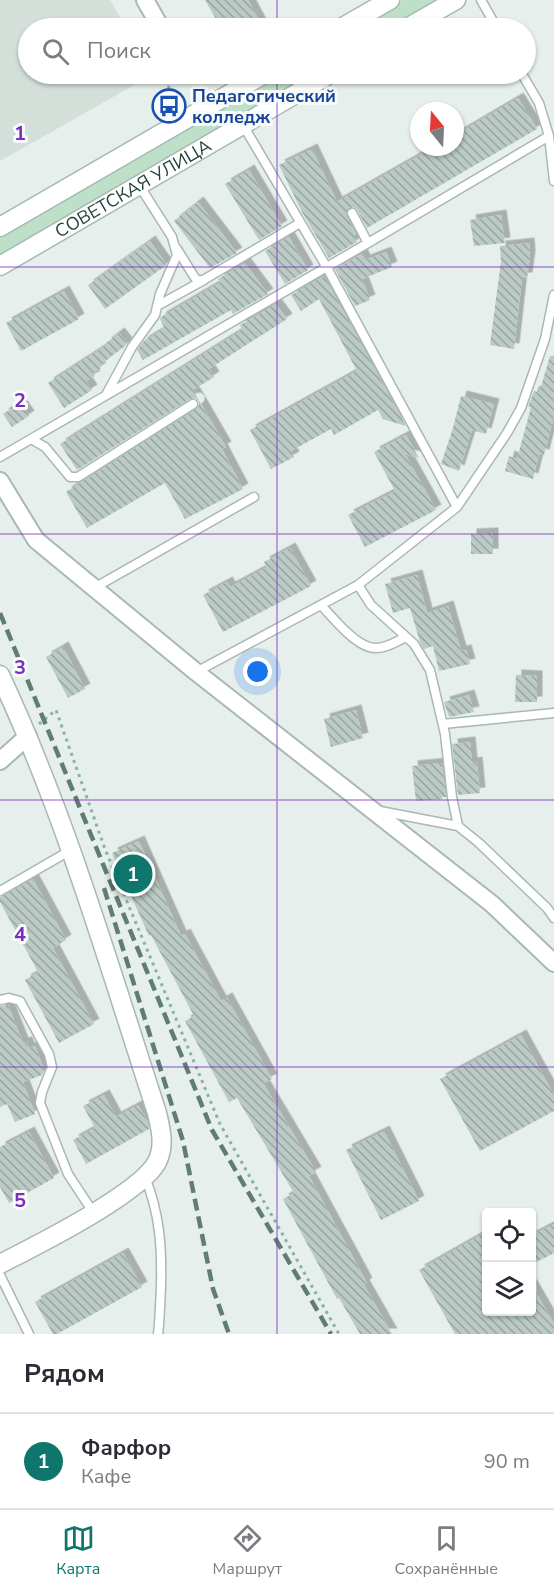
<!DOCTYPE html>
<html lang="ru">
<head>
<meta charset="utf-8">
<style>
  body { margin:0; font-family:"Nunito Sans",sans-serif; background:#f2f2f3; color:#2b2b33 }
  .controls { position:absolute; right:18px; bottom:18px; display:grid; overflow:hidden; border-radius:6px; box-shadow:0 2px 4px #0004 }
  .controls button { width:54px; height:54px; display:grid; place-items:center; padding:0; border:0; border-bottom:2px solid #e1e1e2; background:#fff; color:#2b2b33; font:30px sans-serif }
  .compass { position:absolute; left:410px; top:102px; width:54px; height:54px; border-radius:50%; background:#fff; box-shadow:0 2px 4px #0004; rotate:342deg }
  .you { position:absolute; left:258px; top:672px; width:21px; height:21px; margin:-15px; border:4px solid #fff; border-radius:50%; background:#1a73e8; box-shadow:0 0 0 9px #1a73e833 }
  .badge { display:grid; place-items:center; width:39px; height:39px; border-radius:50%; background:#0f766e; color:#fff; font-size:20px; font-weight:700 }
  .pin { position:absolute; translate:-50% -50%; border:3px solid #fff; box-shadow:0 2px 6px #0006 }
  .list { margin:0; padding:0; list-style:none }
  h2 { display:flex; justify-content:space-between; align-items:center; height:78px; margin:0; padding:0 24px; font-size:26px }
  h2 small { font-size:20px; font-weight:400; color:#7c7c81 }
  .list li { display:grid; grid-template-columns:39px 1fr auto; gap:18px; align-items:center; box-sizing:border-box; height:96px; padding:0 24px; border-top:2px solid #e1e1e2 }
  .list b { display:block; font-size:22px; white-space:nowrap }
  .list p { margin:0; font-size:20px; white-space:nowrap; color:#7c7c81 }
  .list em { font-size:20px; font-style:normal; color:#7c7c81 }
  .icon { flex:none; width:33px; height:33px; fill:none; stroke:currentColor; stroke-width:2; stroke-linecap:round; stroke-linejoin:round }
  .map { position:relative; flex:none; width:554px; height:1334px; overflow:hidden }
  .search { position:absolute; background:#fff; box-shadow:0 2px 4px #0004; left:18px; right:18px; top:18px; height:66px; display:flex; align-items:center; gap:15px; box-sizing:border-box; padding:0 21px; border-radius:33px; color:#7c7c81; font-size:22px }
  .sheet { height:174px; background:#fff }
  nav { display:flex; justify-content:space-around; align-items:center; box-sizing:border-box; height:84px; border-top:2px solid #e1e1e2; background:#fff; font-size:16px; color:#7c7c81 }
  nav a { display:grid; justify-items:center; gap:3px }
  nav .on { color:#0f766e }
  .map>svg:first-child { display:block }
</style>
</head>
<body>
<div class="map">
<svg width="554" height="1334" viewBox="0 0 554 1334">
  <defs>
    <pattern id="building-back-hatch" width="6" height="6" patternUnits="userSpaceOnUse" patternTransform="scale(1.5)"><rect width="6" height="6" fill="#bbcac4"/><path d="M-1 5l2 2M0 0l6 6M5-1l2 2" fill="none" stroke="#98a6a0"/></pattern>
    <filter id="shadow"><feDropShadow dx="5.5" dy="-5.5" stdDeviation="0" flood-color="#0004"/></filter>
  </defs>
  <rect width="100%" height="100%" fill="#e6efeb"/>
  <path fill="#d4dfda" d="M0,0h110l16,28h-98v46h123l1,1 -152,86z"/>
  <path fill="#bfe0c8" d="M403,0h34l-48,28h-35z
    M276,74h36l-312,182v-22z"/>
  <path fill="url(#building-back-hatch)" filter="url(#shadow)" d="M205,0h43l15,28h-42z
    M518,98l19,31 -170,99 -10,-18 -4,-3 -4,1 -3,7 10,19 -2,2 3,6 -28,16 -27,-46 -23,-47 33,-16 25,53 97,-55h21v-12z
    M249,170l33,56 -23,14 -34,-56z
    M198,202l39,51 -27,15 -36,-47z
    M501,215l4,28 -31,3 -4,-26z
    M289,237l19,33 -23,14 -20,-33z
    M150,241l16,23 -1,2 -60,43 -17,-24z
    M529,243l1,13 -3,22h-5l-8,71 -24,-4 11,-84 -1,-15z
    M386,252l6,15 -30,12 8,21 -15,6 -20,-37 27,-15 3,6z
    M245,263l23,31 -35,20 -2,-4 -88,50 -6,-10 7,-9 18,-11 -1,-1 3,-2 -4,-8 1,-2 60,-35 -3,-3z
    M324,276l82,150 -23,-7 -5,-9 -44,25 -3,-6 -40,22 3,6 -23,12 -21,-39 107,-59 -38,-72 -18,12 -10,-16z
    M64,291l15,28 -58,32 -15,-28z
    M276,304l11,15 -78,50 5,8 -21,13 33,57 -4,2 21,40 -58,30 -20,-36 -78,45 -21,-36 130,-83 3,-3v-5l-4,-3 -5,1 -113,71 -17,-26 182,-114 -2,-5z
    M119,333l8,10 -2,3 -26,20 2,2 -8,5 2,3 -9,5 6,9 -28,18 -16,-25 59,-38 -1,-2z
    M550,356h4v60l-10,39 -5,-1 -6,25 -28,-8 4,-15 8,3 14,-52h-3l6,-16 5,2z
    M461,396l33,8 -8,30 -14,-4 -13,41 -18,-7 12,-36z
    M20,403l9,13 -17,11 -9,-13z
    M406,435l13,23 -14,-4 31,56 -71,37 -17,-32 47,-24 -21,-39z
    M493,533v21h-22v-20z
    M290,548l21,38 -88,46 -20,-37 24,-13 3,5 37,-20 -3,-5z
    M417,575l10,38 21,-7 13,45 5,-1 4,14 -31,7 -6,-25 -9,3 -4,-7 -10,-34 -17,5 -8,-29z
    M63,647l22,42 -17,9 -22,-41z
    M516,675l21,1v26h-22z
    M469,695l5,17 -25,5 -5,-15z
    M356,710l7,28 -32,9 -7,-28z
    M470,742l2,21 5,-1 3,31 -22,2 -6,-51z
    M442,763l4,34h-4v2l-26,2 -4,-35z
    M139,841l42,95 4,-2 36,67 6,-3 45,81 -9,4 53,89 -7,4 58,107 -3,2 28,49h-32l-21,-36 -2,1 -54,-100 11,-6 -57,-95 -8,4 -44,-81 9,-5 -43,-81 -2,1 -37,-83z
    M33,879l33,61 -13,8 41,76 -35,19 -34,-63 13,-8 -38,-70v-5z
    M8,1005l15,38 4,-1 2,6 6,-2 9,24 -2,5 -19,7 12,32 -20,8 -8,-18 -7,3v-101z
    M521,1035l33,60v16l-74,40 -40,-72z
    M104,1095l12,22 22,-12 10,17 1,7 -63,35 -13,-24 22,-12 -12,-22z
    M384,1131l35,70 -38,19 -35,-70z
    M29,1132l25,46 -45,25 -9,-16v-40z
    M554,1224v29l-23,12v-29z
    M486,1232v79h45v-27l23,40v10h-99l-36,-64z
    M123,1253l19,34 -85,47h-4l-18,-32z"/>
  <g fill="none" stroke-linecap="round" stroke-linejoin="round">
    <g stroke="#a8b8b2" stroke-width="11">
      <path id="service" d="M481,0l16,28
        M243,125l83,141 131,241
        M549,136l5,45
        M352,213l16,30 181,-107 -10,-33 -17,-29
        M177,249l18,29 4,3 6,-2 95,-56
        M157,306l47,-26
        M106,395l26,-48 23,-32 5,-21 17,-39 -5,-18 -33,-52
        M31,439l14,8 25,30h8l115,-73
        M0,457l368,-214
        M358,585l13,20 43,39 16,26 15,64 7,63 6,29
        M94,588l160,-91
        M321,605c11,12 36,43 54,43 10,1 22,-7 31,-11
        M196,672l162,-87 99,-78 50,-74 14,-25 24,-69 9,-44
        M443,724l111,-11
        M380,811l78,15 21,17 68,65 7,10
        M0,891l71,-41
        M0,1000l9,-2 11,3 29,53 3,13 -10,25 -2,11 28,71 25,38
        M145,1177c15,37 17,71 16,110 -1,16 -1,32 -3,47
        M0,1275l29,59"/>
    </g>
    <g stroke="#a8b8b2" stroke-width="20">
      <path id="minor" d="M145,0l16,28
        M0,481l36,59 160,132 296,232 62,59
        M0,761l28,-25"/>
    </g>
    <g stroke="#a8b8b2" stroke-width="21">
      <path id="tertiary" d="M0,675c66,141 109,291 157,438 4,17 8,33 0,49 -17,32 -122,84 -157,102"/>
    </g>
    <g stroke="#a4bbb3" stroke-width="21">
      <g id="secondary">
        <path d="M341,28l49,-28"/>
        <path d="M407,28l49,-28"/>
        <path d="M0,227l264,-153"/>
        <path id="s1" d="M0,266l330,-192"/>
      </g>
    </g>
    <path stroke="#86b3a5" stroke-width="3" stroke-dasharray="3 4.5" stroke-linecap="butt" d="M165,111l6,-37
      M39,724l17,-14 49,139 115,275 119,210"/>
    <use href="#service" stroke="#fff" stroke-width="8"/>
    <use href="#minor" stroke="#fff" stroke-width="16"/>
    <use href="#tertiary" stroke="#fff" stroke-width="18"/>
    <use href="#secondary" stroke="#fff" stroke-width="18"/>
    <path stroke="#5f7d75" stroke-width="4.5" stroke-dasharray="12 6" stroke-linecap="butt" d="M0,613l212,517 119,204
      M104,888l79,253 30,148 16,45"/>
  </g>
  <path fill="none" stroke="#7b2cbf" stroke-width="1.5" stroke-opacity="0.55" d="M277,0v28M277,74v1260M0,267h554M0,534h554M0,800h554M0,1067h554"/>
  <defs>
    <g id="bus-ring" transform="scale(1.725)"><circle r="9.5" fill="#f7fbf9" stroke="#1a4fb4" stroke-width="1.5"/><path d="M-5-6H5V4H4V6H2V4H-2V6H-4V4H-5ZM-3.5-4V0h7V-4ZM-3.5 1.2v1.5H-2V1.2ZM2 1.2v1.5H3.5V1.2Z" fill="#1a4fb4"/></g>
  </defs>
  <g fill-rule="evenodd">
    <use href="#bus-ring" x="169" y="106"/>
  </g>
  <g text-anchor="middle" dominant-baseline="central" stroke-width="6" stroke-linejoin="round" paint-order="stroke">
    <g font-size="18" font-weight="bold" fill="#164399" stroke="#f7fbf9" text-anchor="start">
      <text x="192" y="96">Педагогический<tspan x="192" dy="21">колледж</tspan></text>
    </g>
    <g font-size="18" fill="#24423a" stroke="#f7fbf9">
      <text stroke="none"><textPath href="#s1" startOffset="154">СОВЕТСКАЯ УЛИЦА</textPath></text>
    </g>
  </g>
  <g font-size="20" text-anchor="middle" font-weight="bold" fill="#7b2cbf" stroke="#f7fbf9" stroke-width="6" stroke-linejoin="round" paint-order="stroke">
    <text x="20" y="140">1</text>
    <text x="20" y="407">2</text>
    <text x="20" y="674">3</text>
    <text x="20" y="941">4</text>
    <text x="20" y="1207">5</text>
  </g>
</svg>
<div class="controls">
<button><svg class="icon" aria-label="locate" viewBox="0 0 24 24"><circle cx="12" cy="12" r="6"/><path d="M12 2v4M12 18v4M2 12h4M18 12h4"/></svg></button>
<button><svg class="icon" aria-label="layers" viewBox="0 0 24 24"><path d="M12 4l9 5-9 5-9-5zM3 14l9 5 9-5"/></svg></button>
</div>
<svg class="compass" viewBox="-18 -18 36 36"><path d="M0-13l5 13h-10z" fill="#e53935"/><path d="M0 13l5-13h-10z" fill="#7c7c81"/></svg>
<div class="you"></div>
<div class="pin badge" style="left:133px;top:874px">1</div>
<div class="search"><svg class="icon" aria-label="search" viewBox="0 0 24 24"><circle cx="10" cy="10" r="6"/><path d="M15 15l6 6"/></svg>Поиск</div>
</div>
<section class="sheet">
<h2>Рядом<small></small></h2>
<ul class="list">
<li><span class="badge">1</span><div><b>Фарфор</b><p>Кафе</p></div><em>90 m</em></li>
</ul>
</section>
<nav>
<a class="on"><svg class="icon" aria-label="map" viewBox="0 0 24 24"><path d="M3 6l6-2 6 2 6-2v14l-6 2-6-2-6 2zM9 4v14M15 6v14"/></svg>Карта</a>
<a><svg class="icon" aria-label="directions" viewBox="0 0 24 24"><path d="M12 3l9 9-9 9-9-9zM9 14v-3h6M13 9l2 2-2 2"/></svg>Маршрут</a>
<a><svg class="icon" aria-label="saved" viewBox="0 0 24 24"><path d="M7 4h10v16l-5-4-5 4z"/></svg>Сохранённые</a>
</nav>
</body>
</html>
